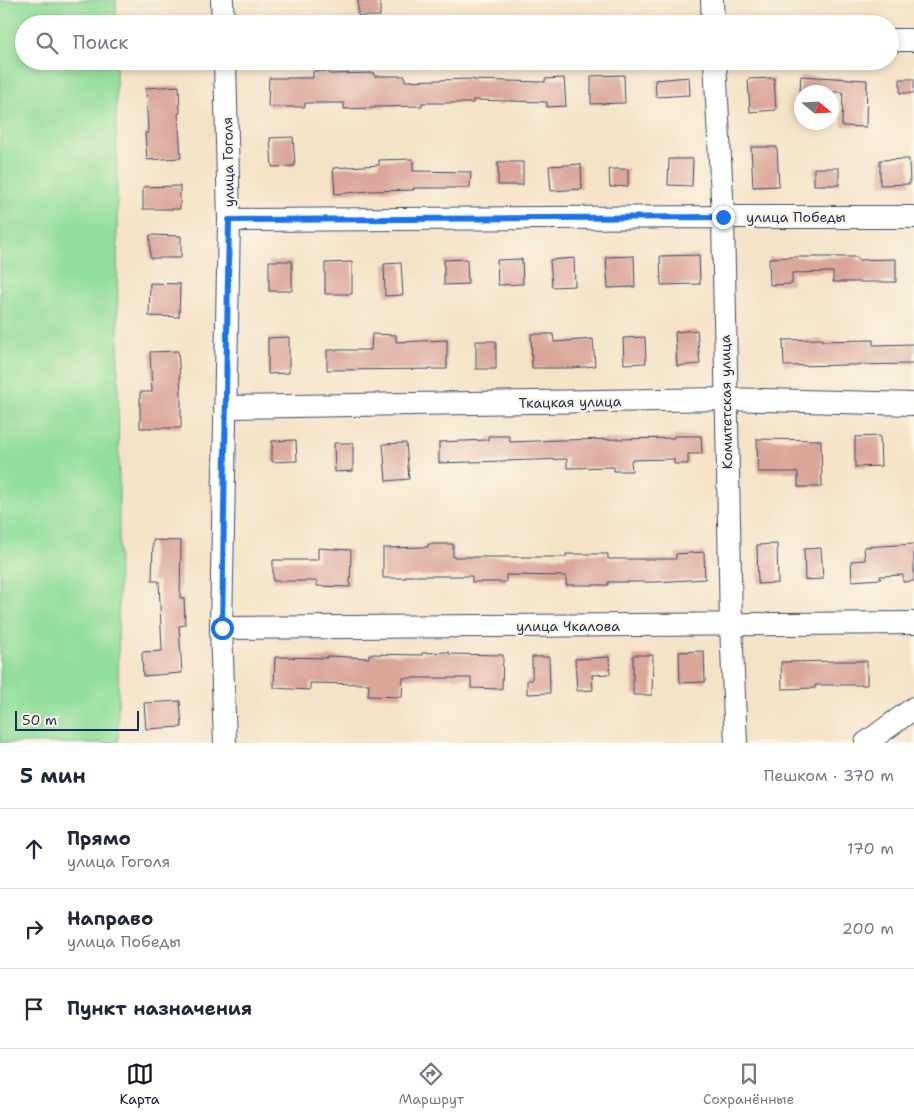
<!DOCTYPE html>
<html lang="ru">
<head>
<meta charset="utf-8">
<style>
  body { margin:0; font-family:"Shantell Sans",sans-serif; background:#f2f2f3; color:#1f2937 }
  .compass { position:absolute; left:794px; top:85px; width:45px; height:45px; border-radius:50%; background:#fff; box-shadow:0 2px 8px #0003; rotate:108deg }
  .scale { position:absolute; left:15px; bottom:12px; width:124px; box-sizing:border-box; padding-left:5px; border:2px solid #1b2f5e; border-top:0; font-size:14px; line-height:18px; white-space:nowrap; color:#1b2f5e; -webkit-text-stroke:4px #fcf5e5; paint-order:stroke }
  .stop { position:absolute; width:15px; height:15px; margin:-11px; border:4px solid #1a73e8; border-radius:50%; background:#fff }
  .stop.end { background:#1a73e8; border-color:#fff; box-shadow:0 1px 5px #0008 }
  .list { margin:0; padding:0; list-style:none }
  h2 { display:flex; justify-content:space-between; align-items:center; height:65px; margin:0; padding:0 20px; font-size:21px }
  h2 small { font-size:16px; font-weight:400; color:#747a83 }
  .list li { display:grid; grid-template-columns:32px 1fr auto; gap:15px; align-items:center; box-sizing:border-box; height:80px; padding:0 20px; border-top:1px solid #e0e1e3 }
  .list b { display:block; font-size:19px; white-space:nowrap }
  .list p { margin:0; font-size:16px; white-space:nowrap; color:#747a83 }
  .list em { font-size:16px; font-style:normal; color:#747a83 }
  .icon { flex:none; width:28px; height:28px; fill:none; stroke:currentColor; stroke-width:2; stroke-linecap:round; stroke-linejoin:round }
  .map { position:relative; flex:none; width:914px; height:743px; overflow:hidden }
  .search { position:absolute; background:#fff; box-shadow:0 2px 8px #0003; left:15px; right:15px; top:15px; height:55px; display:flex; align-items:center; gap:12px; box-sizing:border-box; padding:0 18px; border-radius:28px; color:#747a83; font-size:19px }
  .sheet { height:305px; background:#fff }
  nav { display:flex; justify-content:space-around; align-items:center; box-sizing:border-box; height:70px; border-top:1px solid #e0e1e3; background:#fff; font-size:14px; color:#747a83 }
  nav a { display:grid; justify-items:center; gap:2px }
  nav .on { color:#111827 }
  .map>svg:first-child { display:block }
</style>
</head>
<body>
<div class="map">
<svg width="914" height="743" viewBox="0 0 914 743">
  <rect width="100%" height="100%" fill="#fcf5e5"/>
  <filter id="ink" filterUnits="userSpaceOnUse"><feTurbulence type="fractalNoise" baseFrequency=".02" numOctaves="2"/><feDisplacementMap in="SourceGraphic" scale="10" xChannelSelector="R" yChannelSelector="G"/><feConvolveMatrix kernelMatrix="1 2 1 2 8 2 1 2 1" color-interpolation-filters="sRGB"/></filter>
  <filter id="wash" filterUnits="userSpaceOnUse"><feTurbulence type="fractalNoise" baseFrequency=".0096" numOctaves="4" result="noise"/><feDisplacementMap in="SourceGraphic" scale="20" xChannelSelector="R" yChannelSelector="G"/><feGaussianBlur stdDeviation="1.12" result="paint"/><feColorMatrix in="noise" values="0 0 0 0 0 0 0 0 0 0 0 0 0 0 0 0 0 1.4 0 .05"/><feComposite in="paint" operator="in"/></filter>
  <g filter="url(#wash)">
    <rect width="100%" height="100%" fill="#f5e3c8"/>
    <path fill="#93de9a" stroke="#57867c" d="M0,0h116v24h-92v37h92l3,433 -1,249h-118z"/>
    <g id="blocks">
      <path fill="#daa69a" d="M358,0h22v16h-22z
        M313,71h16v3l45,-1v3h31v5l68,-2v1l72,2v-3l19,-1 2,28 -19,1v-5l-74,-2v3h-51v3l-47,1v1l-31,1v-6h-39v4h-37l1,-29h44z
        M624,75l1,28 -34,1v-28z
        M801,76l66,4 -1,47 -24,-1 1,-34h-43z
        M689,77l1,18 -34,2 -1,-17z
        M774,78l2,32 -26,2 -2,-33z
        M900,79h14v14h-14z
        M179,86l1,27h-2l3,45 -34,2 -2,-27h3l-2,-45z
        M293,137l2,29 -23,1 -2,-29z
        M751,147h26l2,39 -26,1z
        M413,159v12l58,1 -1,16h-57l1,2 -44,1 -35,3 -2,-26 46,-3v-5z
        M669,159h24l-1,27 -24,-1z
        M909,159l1,25 -30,1v-25z
        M498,162h25v23h-25z
        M581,164l1,25 -31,2 -2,-25z
        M814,168h25v17h-25z
        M609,169h19v17l-18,1z
        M180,186v23h-37v-22z
        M150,235l31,1v22h-31z
        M699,255l1,29 -39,1 -1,-29z
        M634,256l1,31 -27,1 -2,-31z
        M791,257h66l1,3 38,-1v23h-63v-10l-41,1v11l-22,1 -1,-27z
        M574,258l1,28 -23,1 -2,-27z
        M467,259l1,25 -24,1v-25z
        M522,259l1,25 -25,1 -1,-25z
        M269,261h23v30h-23z
        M352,262v32h-27v-31z
        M401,263l2,32 -18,1 -1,-32z
        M150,283l30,1 -1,33 -30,-1z
        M697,330l3,34 -23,2 -2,-34z
        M372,334l24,1v7l51,-2v29l-120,1v-20h44z
        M531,334h22l1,8 39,-3 2,27 -23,2h-40z
        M289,337v36l-21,1v-36z
        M645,337l1,26 -22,1 -1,-26z
        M822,339v2l51,-1v5l41,-1v20l-130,2 -1,-26z
        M476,341h20v28h-20z
        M178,351l3,41v36h-41v-36h12l-2,-40z
        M488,436h21l1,6 50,-2 114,-2v-2h27l1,18h-14v10h-14v-5l-43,1 1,11h-18v-4l-47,1v-9l-128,4v-21l49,-2z
        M880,436l1,30 -26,1v-30z
        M757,439l64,1 1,47h-24v-15h-40z
        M296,440l1,21 -25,1v-21z
        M334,443h19v28l-18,1z
        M406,443l3,36 -23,2 -3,-37z
        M153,540l28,1 -1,57h4l1,27 -6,1 3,47 -39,3 -1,-24 20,-1 -3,-70h-7z
        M428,544h25v13h113v-3h42v5h68v-5l28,-2 1,27 -49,3h-48v3h-42v-9l-60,-1v7h-34v-6h-66v2h-23v-30l45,-1z
        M777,544l1,39 -20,1 -1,-39z
        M914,544v37l-11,1v-7l-23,1 1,3 -29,2 -1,-20 14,-1 -1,-13z
        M318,548l33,2 -1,37 -33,-1v-5h-44v-21h45z
        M821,548l2,31 -18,1 -1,-31z
        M704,651l1,31 -25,1 -1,-31z
        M449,652v2l54,1 -1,34 -31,-1v-10h-68l-1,19 -34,-1 1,-12 -59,-1v7l-36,-2 1,-31 52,1v-2l42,2v-4l53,1v-2z
        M633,655h20l-1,40h-19z
        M532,657h17l1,36 -23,1v-14h5z
        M609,657l1,17 -18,1 1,15 -16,1 -2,-32z
        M840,661h27v24h-52v3l-33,1 -1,-27z
        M180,701l2,26 -36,2 -2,-26z"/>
    </g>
  </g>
  <g filter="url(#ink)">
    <use href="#blocks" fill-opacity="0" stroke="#3c4a6e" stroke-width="1"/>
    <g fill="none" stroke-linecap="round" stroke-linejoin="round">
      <g stroke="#3c4a6e" stroke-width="24">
        <path id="minor" d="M222,0l1,24
          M712,0l1,24
          M890,40h24
          M225,61l4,159 -8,408 4,115
          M715,61l8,156 8,408 5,118
          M229,220l494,-3h191
          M225,407l501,-8 188,5
          M221,628l693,-5
          M866,743l48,-35"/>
      </g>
      <use href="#minor" stroke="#fff" stroke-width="22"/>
    </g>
  </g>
  <g fill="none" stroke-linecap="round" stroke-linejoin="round" filter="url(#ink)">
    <path stroke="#1a73e8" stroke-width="6" d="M222,628l7,-408 494,-3"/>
  </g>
  <g text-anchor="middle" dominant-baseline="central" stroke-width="5" stroke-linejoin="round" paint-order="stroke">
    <g font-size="14" fill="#1b2f5e" stroke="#fcf5e5">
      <text transform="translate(228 162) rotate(-91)">улица Гоголя</text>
      <text x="796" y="217">улица Победы</text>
      <text transform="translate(570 402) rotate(-1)">Ткацкая улица</text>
      <text transform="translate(726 402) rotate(-91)">Комитетская улица</text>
      <text x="568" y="626">улица Чкалова</text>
    </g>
  </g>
</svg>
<svg class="compass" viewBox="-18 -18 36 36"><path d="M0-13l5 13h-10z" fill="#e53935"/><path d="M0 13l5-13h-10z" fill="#747a83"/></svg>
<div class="scale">50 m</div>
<div class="stop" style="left:222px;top:628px"></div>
<div class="stop end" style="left:723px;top:217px"></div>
<div class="search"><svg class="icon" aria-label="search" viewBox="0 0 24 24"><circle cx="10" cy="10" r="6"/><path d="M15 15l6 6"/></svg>Поиск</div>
</div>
<section class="sheet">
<h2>5 мин<small>Пешком · 370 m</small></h2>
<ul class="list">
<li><svg class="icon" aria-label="ahead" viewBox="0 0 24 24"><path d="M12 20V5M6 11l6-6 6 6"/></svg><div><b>Прямо</b><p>улица Гоголя</p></div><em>170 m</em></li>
<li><svg class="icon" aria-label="right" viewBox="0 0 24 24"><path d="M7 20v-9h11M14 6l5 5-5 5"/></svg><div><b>Направо</b><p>улица Победы</p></div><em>200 m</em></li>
<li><svg class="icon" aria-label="arrive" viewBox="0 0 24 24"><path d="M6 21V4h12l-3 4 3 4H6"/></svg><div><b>Пункт назначения</b></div></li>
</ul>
</section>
<nav>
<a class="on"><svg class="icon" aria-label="map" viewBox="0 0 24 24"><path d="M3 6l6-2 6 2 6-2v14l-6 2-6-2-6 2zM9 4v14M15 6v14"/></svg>Карта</a>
<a><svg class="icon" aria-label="directions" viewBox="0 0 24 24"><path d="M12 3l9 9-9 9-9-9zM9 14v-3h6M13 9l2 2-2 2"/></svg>Маршрут</a>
<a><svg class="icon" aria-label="saved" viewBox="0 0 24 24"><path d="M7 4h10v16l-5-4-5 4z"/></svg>Сохранённые</a>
</nav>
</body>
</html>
